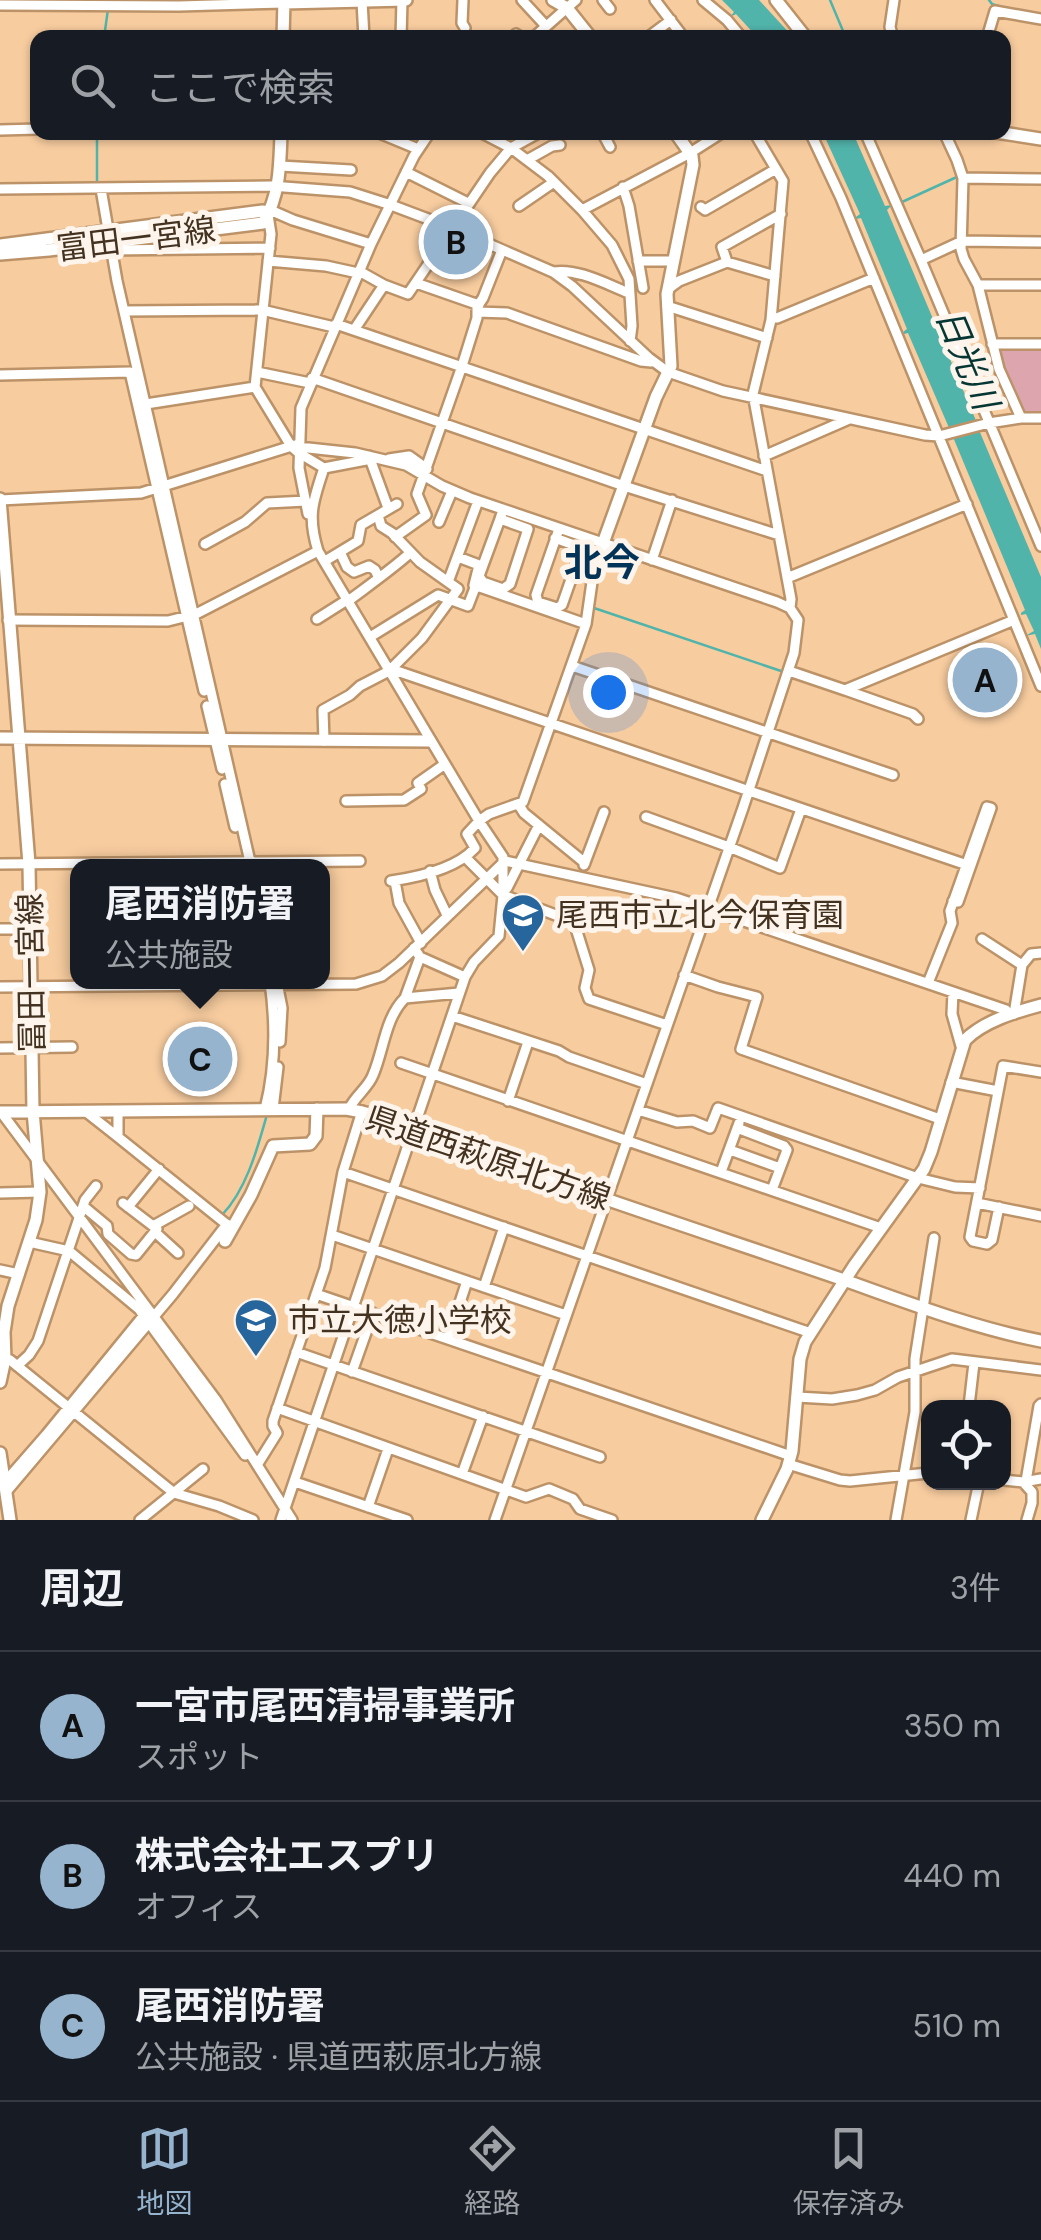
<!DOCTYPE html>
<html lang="ja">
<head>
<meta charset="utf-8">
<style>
  body { margin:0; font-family:"DM Sans","Noto Sans JP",sans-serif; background:#242831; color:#f1f3f6 }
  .controls { position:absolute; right:30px; bottom:30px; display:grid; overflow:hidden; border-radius:20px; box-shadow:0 2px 8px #0004 }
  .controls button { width:90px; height:90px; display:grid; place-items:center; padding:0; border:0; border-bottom:2px solid #363941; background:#171b24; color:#f1f3f6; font:50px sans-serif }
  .you { position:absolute; left:608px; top:692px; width:35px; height:35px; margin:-25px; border:8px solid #fff; border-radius:50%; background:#1a73e8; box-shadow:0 0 0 15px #1a73e833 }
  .badge { display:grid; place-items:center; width:65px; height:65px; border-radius:50%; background:#96b4ce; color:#111; font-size:32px; font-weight:700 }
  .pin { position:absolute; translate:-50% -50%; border:5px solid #fff; box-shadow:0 2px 10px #0006 }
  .popup { position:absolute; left:70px; top:859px; width:260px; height:130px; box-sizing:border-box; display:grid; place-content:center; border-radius:20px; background:#171b24; filter:drop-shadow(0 2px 8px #0005); font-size:32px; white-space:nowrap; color:#9ea1a6 }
  .popup b { font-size:38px; color:#f1f3f6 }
  .popup::after { content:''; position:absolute; left:50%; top:100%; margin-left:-20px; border:20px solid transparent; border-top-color:#171b24 }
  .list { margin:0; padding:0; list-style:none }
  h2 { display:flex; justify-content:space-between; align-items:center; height:130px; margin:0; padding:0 40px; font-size:42px }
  h2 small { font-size:32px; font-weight:400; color:#9ea1a6 }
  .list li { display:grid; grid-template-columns:65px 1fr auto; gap:30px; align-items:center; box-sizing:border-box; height:150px; padding:0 40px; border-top:2px solid #363941 }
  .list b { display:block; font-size:38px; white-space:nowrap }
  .list p { margin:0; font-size:32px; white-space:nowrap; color:#9ea1a6 }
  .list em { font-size:32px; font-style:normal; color:#9ea1a6 }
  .icon { flex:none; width:55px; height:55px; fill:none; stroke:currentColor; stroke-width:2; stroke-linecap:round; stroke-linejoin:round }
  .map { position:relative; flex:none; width:1041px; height:1520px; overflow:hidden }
  .search { position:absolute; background:#171b24; box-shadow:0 2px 8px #0004; left:30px; right:30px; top:30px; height:110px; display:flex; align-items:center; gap:25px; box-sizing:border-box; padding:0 35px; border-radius:20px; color:#9ea1a6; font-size:38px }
  .sheet { height:580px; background:#171b24 }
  nav { display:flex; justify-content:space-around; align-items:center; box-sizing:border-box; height:140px; border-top:2px solid #363941; background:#171b24; font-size:28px; color:#9ea1a6 }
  nav a { display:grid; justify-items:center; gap:5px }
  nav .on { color:#96b4ce }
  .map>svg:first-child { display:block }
</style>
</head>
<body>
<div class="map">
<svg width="1041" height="1520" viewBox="0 0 1041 1520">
  <rect width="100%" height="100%" fill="#f7cc9f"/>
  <path fill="#dda5ae" d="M1041,345v71h-19l-22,-48 -3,-20z"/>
  <path fill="#51b4ab" d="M722,0h37l34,37h-36l-21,-23 -6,3 4,-5z
    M823,133h30l32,73 7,-1 -5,5 90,213 -27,7 -42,-97 -4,1 -1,-2 4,-3 -46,-111 -5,1v-2l4,-3z
    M979,430l62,147v72l-6,-15 -10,2 9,-5 -8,-17 -5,1v-2l4,-3 -72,-173z"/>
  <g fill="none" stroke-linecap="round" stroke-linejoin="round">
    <path stroke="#51b4ab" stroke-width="2.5" d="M830,0l16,38
      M989,0l3,4 13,4
      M104,38l4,-29
      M97,132v54
      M98,198l3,24
      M902,202l57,-26
      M107,252l3,14
      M594,608l187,63
      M222,1215c24,-25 35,-65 44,-97"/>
    <g stroke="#bc9368" stroke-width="14">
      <path id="street" d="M463,0l-1,23 3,5
        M522,0l24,26
        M603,0l7,9
        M655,0l29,38
        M703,0l24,20 15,18
        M362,1l2,37
        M0,5l179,1 105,-3
        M516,34l6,4
        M401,38l1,-38
        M533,38l43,-38
        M647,38l24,-18
        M893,38l-3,-11 4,-27
        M987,38l8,-27 46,8
        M0,130l38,-1
        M377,132l41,17
        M480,132l31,16 37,28 34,34 30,35 17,34 3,47 -2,15
        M602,132l8,15
        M754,132l29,49 -12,139 -18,74 38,205 -1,9
        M810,132l31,66 200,488
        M865,132l56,128 120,286
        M944,132l13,28 6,18 -2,71 3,10 14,26 21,84 22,49
        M527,160l25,-14 8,-1
        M280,166l71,4
        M406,172l62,31
        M963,178l78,1
        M623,187l6,19 14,82
        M0,189l271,-3 79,6 41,13 61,23 101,44 19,14 77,72 19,14 55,19 202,44 14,1 50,-13 32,-5h20
        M101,189l16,92 134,585
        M519,206l35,-24
        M701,207l4,3 71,-41
        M270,210l23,10 78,24
        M582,210l108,-57 33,-21
        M268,215l3,19 -16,153 36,59 8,7 25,15 42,-8 3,-4 19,52
        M111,250l159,-2
        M921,260l41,-19 79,1
        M268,261l58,5 32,7
        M638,261h35
        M727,262l-5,-15 59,-33
        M359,271l25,14 24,9 82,-121 21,-25 29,-16
        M553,272c25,-4 53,12 76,21
        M416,283l63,22
        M978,285h63
        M668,289l11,-8 48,-19 48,14
        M667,306l100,32
        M124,311l138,-1 72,17
        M477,312l30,1 134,48 10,1
        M772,317l5,1 97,-40
        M336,324l431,147
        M354,330l30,-45
        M992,344h49
        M257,372l53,11
        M0,375l130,-3 74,319
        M312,378l312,108 155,49
        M146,404l109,-17
        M299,447l56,6 51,12 36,21 28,12 307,104 13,6 8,12 -4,33 -51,155 -248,712
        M764,456l85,-37
        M389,459l20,-3 18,13
        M0,500l141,-7 154,-48
        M308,514l-9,-46 2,-60 70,-164 43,-88 16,-24
        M500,519l28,10 -18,55 -7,5 -20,-7 -4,-6 21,-57 3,-9
        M439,522l13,-31
        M395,537l31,-22 -9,-21 45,-128 15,-48v-11l6,-9 19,-48
        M555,538l27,10 -20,57 -5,3 -19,-6 -2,-7 23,-66
        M205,544l40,-22 22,-19 39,-2
        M340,552l7,15 7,5 15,-6 6,4 3,6
        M458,557l21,8 -5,20 112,39
        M652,560l20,-60
        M325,561l33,-20 3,-16 36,-21
        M787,578l180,-74
        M448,582l30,-81
        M348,601c20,-15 43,-31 62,-48
        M317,619l30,-19
        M8,620l160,1 28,-7 122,-63
        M370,637l68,-42 30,11 8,-21
        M572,666l321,109
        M391,669l579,197
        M789,671l56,19 169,-70
        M845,690l68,24 5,5
        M207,706l15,63
        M324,741l-1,-31 27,-15 10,-9 29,-15 33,-33 36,-49 -38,-27 -28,-29 -11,-7 -3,-11
        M225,784l10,43
        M346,801l58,-1 17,-11 -3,-6 27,-19
        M519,805l5,8 61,50
        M646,817l83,30 51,21 21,-59
        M466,858l37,37 71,27 15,48 -4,18 4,11 78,26
        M0,864l360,-3
        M584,865l20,-53
        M430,871l5,19 12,25
        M391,881c28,-4 65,-12 84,-33l-8,-14 12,-13 10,-7 34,-12 63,-178 8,-56
        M395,881l4,22 22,40
        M507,888l32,-63
        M0,929h29
        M982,939l40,26
        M414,948l6,9 45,20
        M684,975l34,12 39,10 -16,52 199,70
        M277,983l5,25 -2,34
        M928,983l24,-60 -2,-12 37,-104 4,1 -33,94 -5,-1
        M0,987l356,-3 26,-8 17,-13 106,-102 171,37 330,112 3,5
        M953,992l-1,22 9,32
        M405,998l15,-41
        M1014,1014l8,-49 9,-11 10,-1
        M452,1016l107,35 10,6 78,27
        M0,1048l72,-1
        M401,1063l480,165
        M951,1082l47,9
        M508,1101l20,-59
        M265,1109c11,-43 11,-84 5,-127
        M273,1109l5,-42
        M349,1109c6,-13 19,-21 24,-34 11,-26 12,-57 32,-77l54,-5
        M638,1110l39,12 16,-1 17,7 8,-20 200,70 37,9 25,1
        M85,1111l33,26
        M118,1111v26l112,90
        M1,1112l215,288 76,120
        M737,1128l47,18 3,4 -15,40
        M730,1150l50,18
        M343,1172l468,161
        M721,1172l18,-49
        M0,1193l40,-1
        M977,1203l64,13
        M83,1206l24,20 1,8 23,20 5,1 21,-26 -34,-26
        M128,1207l31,-38
        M999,1207l-7,33 -5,4 -14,-3 -3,-4 33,-171 38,6
        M153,1226l36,-20
        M155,1232l23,21
        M332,1235l234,80
        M29,1242l40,9 70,58 106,146
        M0,1270l19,4
        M484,1287l20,-60
        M316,1294l475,162
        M448,1339l19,-58
        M296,1352l304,105
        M5,1359l5,1 164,133 45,13 34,14
        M17,1366l12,-11 9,-14 47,-141 11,-14
        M352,1372l21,-59
        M797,1397l35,2 25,-4 18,-5 23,-13 54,-18 89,11
        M277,1408l249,89 23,-8 24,10 7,10 32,11
        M958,1408l11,-2 5,-43
        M788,1464l52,16 10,1 78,-8
        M257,1465l20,-32 -4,-7v-5l52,-153 18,-96 19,-61
        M462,1474l21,-58
        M1004,1480l19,2 18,-3
        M1026,1481l13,-75 2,-2
        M5,1482l41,-47 98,-120
        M295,1482l112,38
        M1023,1482l9,10v11l-5,17
        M6,1492l167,-198 54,-70
        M368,1507l20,-58
        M140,1520l63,-51
        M281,1520l184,-543 9,-15 25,-26 4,-41v-38l-24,-36 -161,-270c-11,-35 -5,-50 6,-83
        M896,1520l19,-108v-53l19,-121
        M971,1520l8,-38"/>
    </g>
    <g stroke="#bc9368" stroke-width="16">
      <path id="secondary" d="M553,0l14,8 24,30
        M776,0l30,38
        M284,3l122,-3
        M283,38l1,-38
        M996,132l45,7
        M0,245l263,-34 5,4
        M0,254l49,-4 214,-27c17,-27 17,-59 18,-91
        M0,499l29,365 4,247 7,81 -4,28 -28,86 -4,26 1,27 -5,23
        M594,568l62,-171 15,-31 -4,-72 26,-129 -1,-9 -17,-24
        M0,738l430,3
        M0,1112l346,-3c57,9 117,41 173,60 108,38 217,74 325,111 65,23 130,48 197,61
        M225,1241l26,-46 22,-49 37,-2 6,-8 1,-27
        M0,1453l10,67
        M762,1520l25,-51 5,-18 8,-92 5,-17 49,-76 70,-97 7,-17 34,-112c19,-19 50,-28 76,-35"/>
    </g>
    <use href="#street" stroke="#fff" stroke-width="9"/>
    <use href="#secondary" stroke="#fff" stroke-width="11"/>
  </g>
  <defs>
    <g id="school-pin" transform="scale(2.25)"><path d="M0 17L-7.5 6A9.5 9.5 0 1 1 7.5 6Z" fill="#26669c" stroke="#fdf4eb"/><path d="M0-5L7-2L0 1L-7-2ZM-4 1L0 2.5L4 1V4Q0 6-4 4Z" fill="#fff"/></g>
  </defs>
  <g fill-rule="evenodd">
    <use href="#school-pin" x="523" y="915"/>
    <use href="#school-pin" x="256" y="1320"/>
  </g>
  <g text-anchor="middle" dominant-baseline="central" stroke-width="10" stroke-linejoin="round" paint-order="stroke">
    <g font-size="32" fill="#433220" stroke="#fdf4eb">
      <text transform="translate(136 239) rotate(-7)">富田一宮線</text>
      <text transform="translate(31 973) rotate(-91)">冨田一宮線</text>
      <text transform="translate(488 1158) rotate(19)">県道西萩原北方線</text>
    </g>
    <g font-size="32" fill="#433220" stroke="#fdf4eb" text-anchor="start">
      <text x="556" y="915">尾西市立北今保育園</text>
      <text x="288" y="1320">市立大徳小学校</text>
    </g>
    <g font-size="35" font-style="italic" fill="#053633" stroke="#fdf4eb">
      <text transform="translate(967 359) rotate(67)">日光川</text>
    </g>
    <g font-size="38" font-weight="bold" fill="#033357" stroke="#fdf4eb">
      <text x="602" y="563">北今</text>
    </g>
  </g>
</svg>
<div class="controls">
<button><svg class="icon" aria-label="locate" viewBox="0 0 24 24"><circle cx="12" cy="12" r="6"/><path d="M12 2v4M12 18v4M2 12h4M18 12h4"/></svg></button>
</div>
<div class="you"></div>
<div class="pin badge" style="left:985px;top:680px">A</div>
<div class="pin badge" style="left:456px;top:242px">B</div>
<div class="pin badge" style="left:200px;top:1059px">C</div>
<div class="popup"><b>尾西消防署</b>公共施設</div>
<div class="search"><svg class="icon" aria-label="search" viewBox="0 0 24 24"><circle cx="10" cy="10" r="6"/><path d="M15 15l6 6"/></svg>ここで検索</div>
</div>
<section class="sheet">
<h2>周辺<small>3件</small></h2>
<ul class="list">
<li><span class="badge">A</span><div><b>一宮市尾西清掃事業所</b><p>スポット</p></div><em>350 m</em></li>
<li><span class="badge">B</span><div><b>株式会社エスプリ</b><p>オフィス</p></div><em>440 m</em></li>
<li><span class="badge">C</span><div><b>尾西消防署</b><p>公共施設 · 県道西萩原北方線</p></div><em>510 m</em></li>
</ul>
</section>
<nav>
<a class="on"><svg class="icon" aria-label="map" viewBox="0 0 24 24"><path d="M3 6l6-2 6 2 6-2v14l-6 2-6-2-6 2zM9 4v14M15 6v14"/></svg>地図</a>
<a><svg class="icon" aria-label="directions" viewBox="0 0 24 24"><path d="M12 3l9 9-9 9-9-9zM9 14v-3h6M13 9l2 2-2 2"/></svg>経路</a>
<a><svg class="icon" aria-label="saved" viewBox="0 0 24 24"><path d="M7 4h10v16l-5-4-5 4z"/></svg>保存済み</a>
</nav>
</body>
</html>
